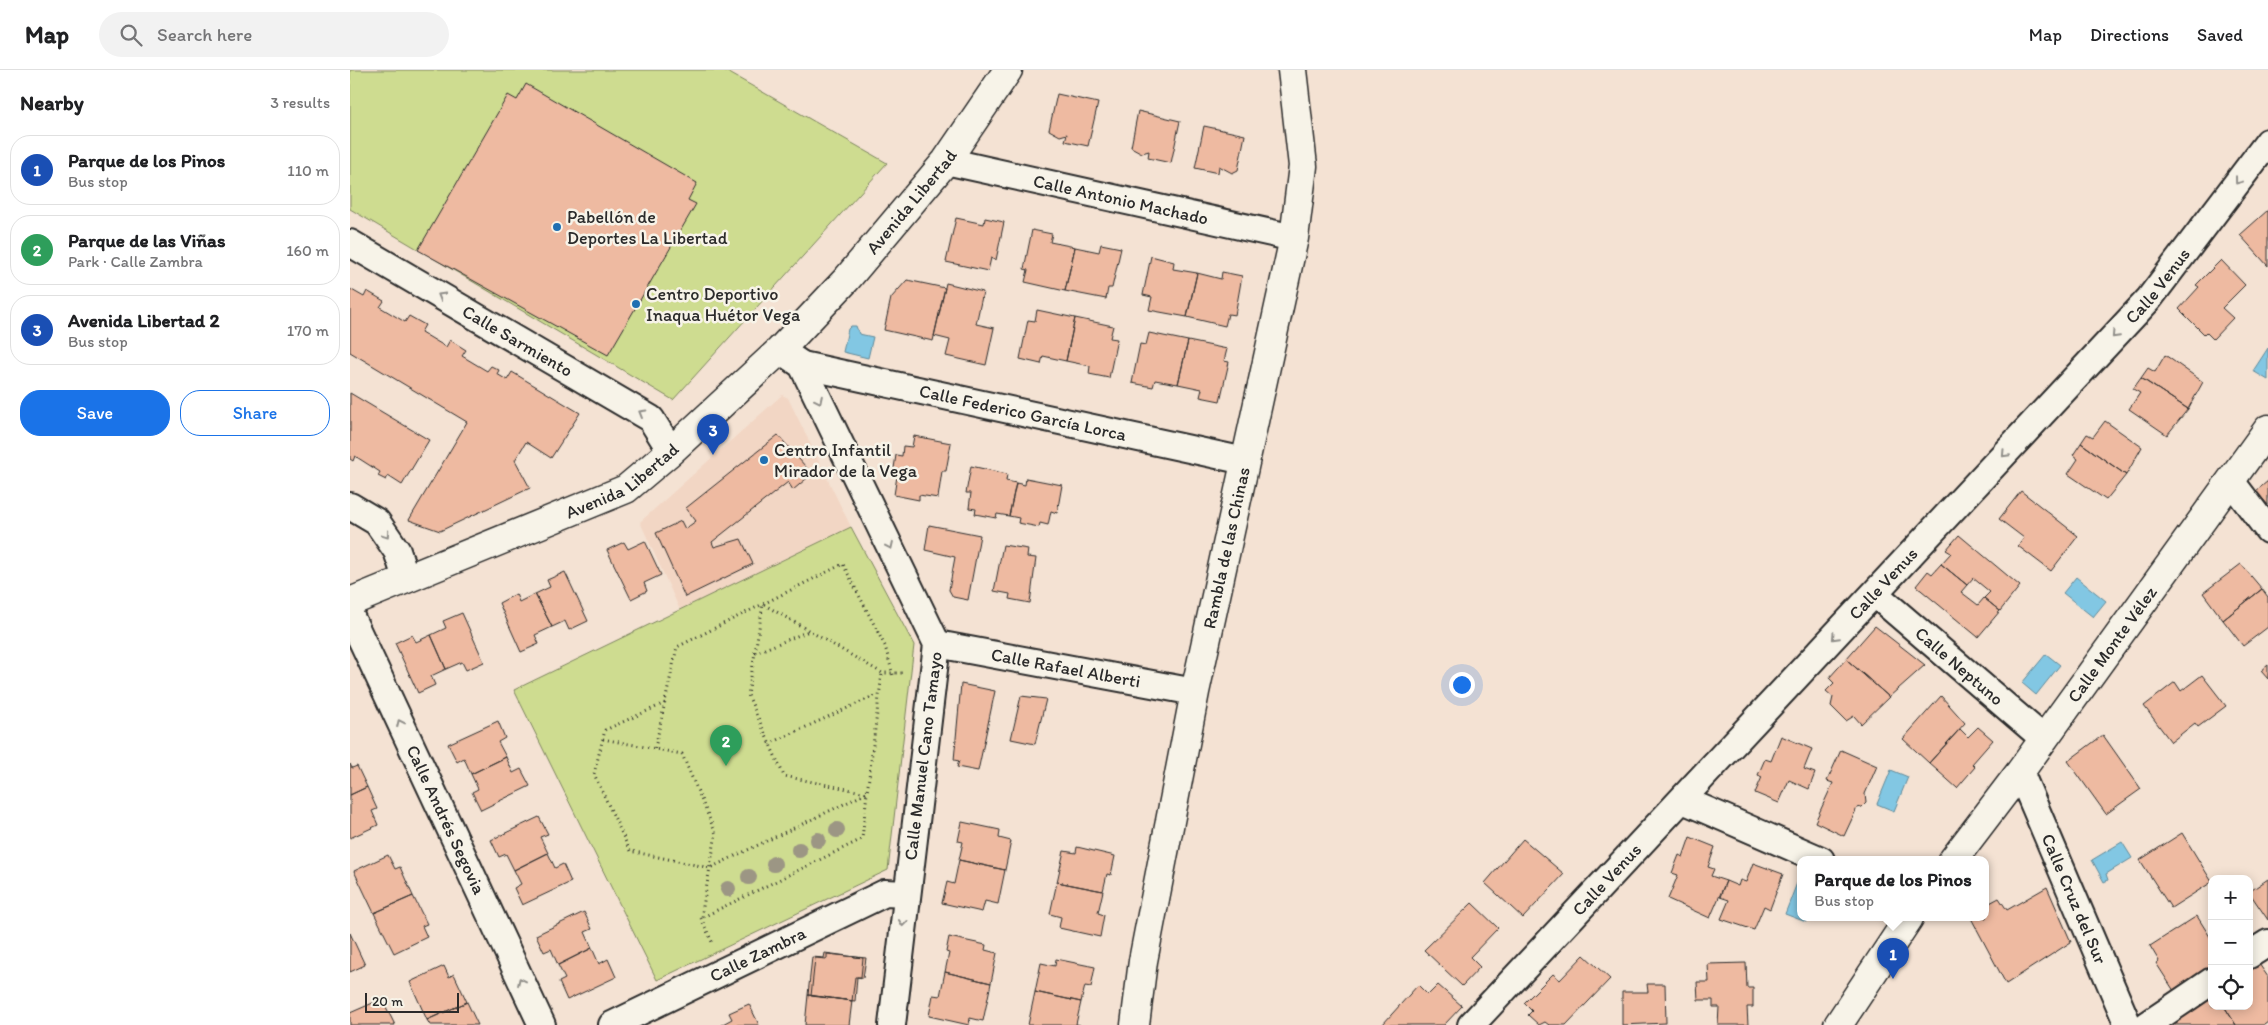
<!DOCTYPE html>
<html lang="en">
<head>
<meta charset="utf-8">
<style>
  body { margin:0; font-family:Itim,sans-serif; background:#f2f2f2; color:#202124 }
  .controls { position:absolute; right:15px; bottom:15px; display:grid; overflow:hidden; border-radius:10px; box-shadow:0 2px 12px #0003 }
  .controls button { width:45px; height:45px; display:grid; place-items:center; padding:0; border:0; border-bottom:1px solid #e0e0e0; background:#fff; color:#202124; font:25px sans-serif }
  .scale { position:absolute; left:15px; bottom:12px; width:94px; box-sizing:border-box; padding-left:5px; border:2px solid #2b2b2b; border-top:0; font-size:14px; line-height:18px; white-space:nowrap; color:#2b2b2b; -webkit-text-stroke:4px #f7f3e8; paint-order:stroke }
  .you { position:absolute; left:1111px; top:614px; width:18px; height:18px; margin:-12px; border:4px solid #fff; border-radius:50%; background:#1a73e8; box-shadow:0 0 0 8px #1a73e833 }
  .badge { display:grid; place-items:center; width:32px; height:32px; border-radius:50%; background:#1a73e8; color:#fff; font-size:16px; font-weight:700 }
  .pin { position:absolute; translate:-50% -41px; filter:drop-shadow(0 1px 2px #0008) }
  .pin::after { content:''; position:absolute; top:26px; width:18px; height:15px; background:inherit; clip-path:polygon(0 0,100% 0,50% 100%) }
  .popup { position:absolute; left:1447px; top:786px; width:192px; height:65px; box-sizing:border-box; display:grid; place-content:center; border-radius:10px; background:#fff; filter:drop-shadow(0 1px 4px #0005); font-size:16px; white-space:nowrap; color:#757577 }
  .popup b { font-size:19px; color:#202124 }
  .popup::after { content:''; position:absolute; left:50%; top:100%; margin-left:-10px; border:10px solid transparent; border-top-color:#fff }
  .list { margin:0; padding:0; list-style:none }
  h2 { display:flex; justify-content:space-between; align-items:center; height:65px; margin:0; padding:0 20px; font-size:21px }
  h2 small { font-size:16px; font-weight:400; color:#757577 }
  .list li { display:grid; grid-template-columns:32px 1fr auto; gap:15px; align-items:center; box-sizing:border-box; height:70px; margin:0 10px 10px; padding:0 10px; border:1px solid #e0e0e0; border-radius:20px }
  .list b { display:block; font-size:19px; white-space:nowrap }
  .list p { margin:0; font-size:16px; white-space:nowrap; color:#757577 }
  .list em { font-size:16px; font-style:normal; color:#757577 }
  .actions { display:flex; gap:10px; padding:15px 20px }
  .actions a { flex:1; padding:11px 0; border:1px solid #1a73e8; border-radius:20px; text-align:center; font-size:18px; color:#1a73e8 }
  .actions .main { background:#1a73e8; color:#fff }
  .icon { flex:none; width:28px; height:28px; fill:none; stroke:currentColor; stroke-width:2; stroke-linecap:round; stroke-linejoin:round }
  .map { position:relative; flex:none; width:1918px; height:955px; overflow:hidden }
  header { display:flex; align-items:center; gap:30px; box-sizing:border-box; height:70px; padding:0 25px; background:#fff; border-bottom:1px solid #e0e0e0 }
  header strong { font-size:24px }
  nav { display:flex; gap:28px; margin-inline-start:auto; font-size:18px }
  .search { width:350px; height:45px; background:#f2f2f2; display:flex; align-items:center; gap:12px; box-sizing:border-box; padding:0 18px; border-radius:28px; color:#757577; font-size:19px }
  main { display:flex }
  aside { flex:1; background:#fff }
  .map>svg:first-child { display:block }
</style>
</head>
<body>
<header>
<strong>Map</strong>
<div class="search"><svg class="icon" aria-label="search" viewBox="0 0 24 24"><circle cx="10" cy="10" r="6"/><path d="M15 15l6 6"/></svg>Search here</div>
<nav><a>Map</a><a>Directions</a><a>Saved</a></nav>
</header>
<main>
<aside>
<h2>Nearby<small>3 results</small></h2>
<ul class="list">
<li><span class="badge" style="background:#1a4fb4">1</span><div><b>Parque de los Pinos</b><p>Bus stop</p></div><em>110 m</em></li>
<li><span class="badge" style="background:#2e9e5b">2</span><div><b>Parque de las Viñas</b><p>Park · Calle Zambra</p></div><em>160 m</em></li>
<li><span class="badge" style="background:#1a4fb4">3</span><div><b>Avenida Libertad 2</b><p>Bus stop</p></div><em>170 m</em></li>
</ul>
<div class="actions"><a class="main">Save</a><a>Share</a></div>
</aside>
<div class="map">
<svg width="1918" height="955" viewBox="0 0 1918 955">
  <rect width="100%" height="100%" fill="#f4e2d3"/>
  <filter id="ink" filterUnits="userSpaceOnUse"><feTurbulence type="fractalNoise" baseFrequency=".02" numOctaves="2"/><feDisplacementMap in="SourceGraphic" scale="10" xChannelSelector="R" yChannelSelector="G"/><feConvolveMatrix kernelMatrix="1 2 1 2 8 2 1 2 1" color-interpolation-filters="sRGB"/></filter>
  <g filter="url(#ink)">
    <path fill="#f2d6c4" d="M432,325l6,3 63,129 -171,83 -40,-88z"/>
    <path fill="#cedc90" stroke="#7c845e" d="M0,0h374l163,93 -214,237 -323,-191z
      M501,457l63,118 -26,225 -231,110 -143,-290z"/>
    <path fill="#82c7e3" stroke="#5f8999" d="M501,256h5l3,8 14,3 -5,21 -25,-6 5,-23z
      M1918,278v32l-15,-9z
      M1726,507l30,24 -13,16 -30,-24z
      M1696,584l14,11 -24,30 -14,-12z
      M1541,700l17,7 -14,34 -17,-7z
      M1772,772l10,16 -26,16 2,6 -4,2 -12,-22z
      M1447,813l3,2v33h8l-2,4 -21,-8z"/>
    <path fill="#eebaa1" stroke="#2b2b2b" d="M176,14l171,99 -9,17 8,4 -88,151 -190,-105 90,-155 9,5z
      M707,24l41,9 -10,43 -23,-5 2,-7 -7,2 -11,-6z
      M788,41l42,10 -9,42 -23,-5 1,-7 -7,2 -11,-6z
      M854,56l41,9 -7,35 -6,3 -13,-7 -1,7 -23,-5z
      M1918,140v56l-28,-31z
      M606,148l28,6 1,-6 19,4 -8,38 -5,-2 -3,13 -42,-9z
      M682,160l20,4 -2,8 25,5 -10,44 -40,-9 3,-12 -4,-1z
      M751,174l20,4 -9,40h-4l-2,11 -41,-8 10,-44 24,5z
      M801,186l23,6 -1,7 24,4 -10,44 -38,-7 3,-13 -9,-2z
      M1871,190l24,25 -23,23 11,10 -20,21 -7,-7 -2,2 -25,-25 20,-22 -3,-2z
      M872,202l20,4 -7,39 -7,-1 -3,12 -38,-9 10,-44 24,6z
      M557,210l38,8 -12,53 -49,-11 7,-32z
      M596,213l37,9 -7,32 18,4 -8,37 -40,-9 4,-16 -16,-4z
      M0,219l14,8 3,-6 17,10 -4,6 25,15 4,-6 16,9 -4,7 25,15 4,-7 16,10 -4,6 25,15 4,-5 8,4 -2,4 10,6 5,-8 68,41 -29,45 -25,-16 -11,18 15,28 -90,43 -31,-11 58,-98 -117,-70z
      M687,240l38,8 -9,43 -23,-5 -2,8 -21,-5 8,-39 7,1z
      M725,248l38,8 -3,12 7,1 -8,39 -20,-4 1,-8 -24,-5z
      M799,263l39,8 -10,43 -23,-4 -2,7 -21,-4 8,-39 6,1z
      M838,271l39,8 -3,12 5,1 -9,39 -20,-4 2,-8 -24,-5z
      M1815,285l38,27 -15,27 -47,-31 7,-10 7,4z
      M1791,308l47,31 -21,26 -38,-26 11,-16 -7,-4z
      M0,323l79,47 -27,45 -14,-9 -2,4 -8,-4 2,-4 -25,-16 -2,5 -3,-2z
      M1755,351l37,26 -16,28 -45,-32 6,-9 6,3z
      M428,365l34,39 -19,16 -5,-8 -76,60 2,5 27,-8 12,25 -68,33 -29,-64 25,-12 4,8 11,-8 -10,-13z
      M564,366l37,7 -5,28h-4l-4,27 -19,-3v5l-25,-5 3,-19 -4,-1 3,-20 6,1 1,-10 9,1z
      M1731,373l45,32 -20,25 -38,-26 10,-15 -5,-4z
      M621,396l36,8 -1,7 10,2 -7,33 -12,-2 -1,4 -21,-4 1,-5 -7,-1 2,-15h-5z
      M676,408l36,7 -5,28 -6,-2 -3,14 -8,-2 -1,4 -21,-4 1,-5 -10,-2 7,-33 9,2z
      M1918,411v24l-12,-14z
      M1671,421l57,45 -27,35 -33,-25 6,-8 -25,-19z
      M579,455l51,10 -12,65 -15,-3 -4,-7 6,-33 -30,-7z
      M1609,465l61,51 -20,25 -16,-13 6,-6 -17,-14 -6,7 -26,-21 10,-11 -5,-3z
      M295,471l16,34 -17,8 3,8 -16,8 -24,-49 17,-8 4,7z
      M653,475l25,4 -1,8 9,1 -6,45 -21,-4 1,-5 -16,-3z
      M1591,494l26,21 -6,7 17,13 6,-7 16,13 -22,26 -62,-51 12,-15 4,3z
      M1891,494l21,25 -39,31 -20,-27z
      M215,502l23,49 -19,9 -4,-9 -13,6 -17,-33 15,-7 -3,-7z
      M1912,519l6,8v30l-25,19 -20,-26z
      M166,524l3,8 16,-8 17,33 -17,8 4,9 -18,8 -22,-49z
      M112,543l22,49 -18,8 -4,-8 -16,7 -15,-34 15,-7 -3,-7z
      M1525,556l50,39 -36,32 -43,-38z
      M62,565l4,7 15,-7 15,34 -15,7 4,9 -17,8 -23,-50z
      M1496,589l43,38 -28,27 -7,-8 -8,5 -15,-15 2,-9 -7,-6 8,-8 -5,-5z
      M1918,595v14l-7,-8z
      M1852,605l24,31 -28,21 -3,-4 -24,19 -27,-36 31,-24 6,9z
      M611,614l34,7 -17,80 -21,-4 2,-6 -5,-1z
      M671,626l25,3 -11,45 -24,-5z
      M1591,626l24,27 -36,40 -26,-24z
      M148,651l7,17 -7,4 8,15 -35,17 -7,-16 -7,4 -9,-18z
      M1628,657l15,13 -21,24 3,3 -18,21 -28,-25 31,-34 8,8z
      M1753,665l38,54 -35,25 -38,-53z
      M1431,666l31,13 -8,20 11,4 -6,16 -20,-9 -10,23 -24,-10 7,-16 -4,-2 7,-16 6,2z
      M1491,680l36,16 -12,28 1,9 -4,4 -5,1 -13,28 -29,-14 18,-39 -6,-2z
      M156,687l7,16 8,-4 9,17 -49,24 -9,-18 6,-3 -7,-15z
      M0,694l2,4 5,-2 10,21 -17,8z
      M17,717l10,22 -5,2 6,14 -28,13v-43z
      M189,747l9,17 -8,3 8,16 -34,17 -8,-16 -7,3 -8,-17z
      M612,752l38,8 -1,8 12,3 -6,29 -46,-10 4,-18 -5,-1z
      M1832,763l30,49 -41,26 -31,-48z
      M1340,767l25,10 -7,20 6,2 -3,7 15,5 -16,37 -42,-19 10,-24 -6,-2 7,-18 4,2z
      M1173,769l41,35 -41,44 -38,-35z
      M727,777l38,9 -4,19 -4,-1 -4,17 -46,-9 7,-31 12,2z
      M198,783l7,15 8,-4 8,18 -49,23 -8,-17 7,-4 -7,-14z
      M38,785l7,14 5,-2 13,29 -39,17 -20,-42z
      M609,790l46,10 -7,34 -13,-3 -3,11 -40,-9 5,-21 7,2z
      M1403,793l30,11 -13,35 -6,-3 -10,24 -33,-11 8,-19 -9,-3 6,-16 12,5 2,-6 6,2z
      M1918,809v41l-19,-28z
      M707,812l46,9 -5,22 6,2 -4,22 -41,-9 2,-11 -11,-3z
      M1697,817l24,55 -65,42 -35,-66h15v-13l13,-7 8,12z
      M63,826l14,28 -5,2 5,11 -33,16 -20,-40z
      M1122,833l26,25 -28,29 10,10 -18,19 -38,-36z
      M234,842l8,17 -7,3 7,16 -34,17 -7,-16 -7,3 -8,-17z
      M1847,846l15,24v30l-36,24 -20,-31 3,-2 -9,-15z
      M0,863l15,32 -15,7z
      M599,867l37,8 -1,5 12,3 -6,30 -46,-11 4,-19 -3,-1z
      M242,878l7,16 9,-5 8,18 -49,23 -8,-18 6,-3 -7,-14z
      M475,883l38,5 -2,19h-6l-3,24 -44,-6 4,-38 12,1z
      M477,884l39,4 -3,20 -6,-1 -2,24 -44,-5 4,-38 12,1z
      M1234,885l26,24 -44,46h-17l-4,-3 -6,3 -11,-10 4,-4 -8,-8 29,-29 7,6z
      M706,889l39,8 -4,20 -6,-1 -4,16 -46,-10 6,-29 14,3z
      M1907,891l11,16v45l-4,3h-28l-12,-19h25v-40z
      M1396,893l1,25h6v19h-6l1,18h-30l1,-18h-6v-7h-15l-1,-18h12l-1,-18z
      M94,896l5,11 5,-3 13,28 -40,18 -17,-38z
      M595,902l46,11 -8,38 -13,-3 -1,7 -40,-9 4,-21 7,1z
      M1297,914h18l1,39 -44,2v-33h26z
      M1068,915l10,10 10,-10 24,21 -18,19h-60l-1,-1z
      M685,922l46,10 -5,22 4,1h-52z
      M1862,922v14h12l12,19h-75z
      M458,925l44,6 -3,24h-44z
      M32,929l13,26h-45v-12z
      M117,932l11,23h-48l-3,-5z
      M399,934l10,21h-38l11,-6 -3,-6z"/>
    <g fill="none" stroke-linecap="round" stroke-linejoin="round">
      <g stroke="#2b2b2b" stroke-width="30">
        <g id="street">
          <path id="s1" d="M596,91l348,77"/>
          <path id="s2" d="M0,173l301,176 20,32"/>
          <path d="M430,280l22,15 135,279 -45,381"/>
          <path id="s3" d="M452,295l443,96"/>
          <path d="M1881,411l37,49"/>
          <path d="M0,436l27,16 20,29 9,27"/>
          <path id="s4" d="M1525,524l169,145"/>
          <path id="s5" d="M0,545l192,410"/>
          <path id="s6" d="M587,574l258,48"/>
          <path id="s7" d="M1670,702l108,253"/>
          <path d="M1333,730l138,60"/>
          <path d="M1899,885l19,-12"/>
          <path id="s8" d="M262,955l273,-132 21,1"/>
          <path id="s9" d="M1121,955l678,-726 119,-157"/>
          <path d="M1797,955l65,-44"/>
        </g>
      </g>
      <g stroke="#2b2b2b" stroke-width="31">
        <g id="secondary">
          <path id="s10" d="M0,532l276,-113 45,-38 109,-101 66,-70 100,-119 62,-91"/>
          <path id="s11" d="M1603,790l67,-88 248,-343"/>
          <path id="s12" d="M785,955l8,-64 52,-269 99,-454 9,-72 -11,-96"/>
          <path d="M1488,955l71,-107"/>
        </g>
      </g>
      <path stroke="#2b2b2b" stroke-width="3" stroke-dasharray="1 4" stroke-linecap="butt" d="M405,583l54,-22
        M315,633l-60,27 -11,44 36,77 80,17 157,-75 15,-120
        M253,669l79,15 34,80 -15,84 161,-79 5,-46 -83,-17 -36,-81 15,-91 119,69h23
        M419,674l109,-50
        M305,678l22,-101 166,-83 42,82 8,29
        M351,848l12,26"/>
      <use href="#street" stroke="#f7f3e8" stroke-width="26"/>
      <use href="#secondary" stroke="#f7f3e8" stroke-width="28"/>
    </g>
    <g fill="#9c9684">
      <circle cx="487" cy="760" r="8"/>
      <circle cx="468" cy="770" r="8"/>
      <circle cx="449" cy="780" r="8"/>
      <circle cx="424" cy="794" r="8"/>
      <circle cx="399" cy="807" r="8"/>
      <circle cx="378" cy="819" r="8"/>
    </g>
    <defs><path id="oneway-chevron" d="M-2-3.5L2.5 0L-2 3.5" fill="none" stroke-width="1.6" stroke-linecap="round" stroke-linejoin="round" transform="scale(1.25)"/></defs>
    <g stroke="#918f8a">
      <use href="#oneway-chevron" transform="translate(1888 111) rotate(127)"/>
      <use href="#oneway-chevron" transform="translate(91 226) rotate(-150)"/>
      <use href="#oneway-chevron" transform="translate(1765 265) rotate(133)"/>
      <use href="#oneway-chevron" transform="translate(469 330) rotate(64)"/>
      <use href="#oneway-chevron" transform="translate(292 343) rotate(-150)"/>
      <use href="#oneway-chevron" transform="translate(1655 384) rotate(133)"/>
      <use href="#oneway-chevron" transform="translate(36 465) rotate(56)"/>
      <use href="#oneway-chevron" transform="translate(540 476) rotate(65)"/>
      <use href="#oneway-chevron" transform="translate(1485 567) rotate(133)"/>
      <use href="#oneway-chevron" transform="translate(50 653) rotate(-115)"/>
      <use href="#oneway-chevron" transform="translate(553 853) rotate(96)"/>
      <use href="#oneway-chevron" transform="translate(171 911) rotate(-115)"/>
    </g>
  </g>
  <g fill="#1f6fb2" stroke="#f7f3e8" stroke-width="2">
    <circle cx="207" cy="157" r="5"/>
    <circle cx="286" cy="234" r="5"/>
    <circle cx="414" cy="390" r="5"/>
  </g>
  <g text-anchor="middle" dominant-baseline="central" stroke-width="5" stroke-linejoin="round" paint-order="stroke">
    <g font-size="18" fill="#2b2b2b" stroke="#f7f3e8">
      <text stroke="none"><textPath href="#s1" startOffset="179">Calle Antonio Machado</textPath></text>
      <text stroke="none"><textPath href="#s10" startOffset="704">Avenida Libertad</textPath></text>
      <text stroke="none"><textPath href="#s9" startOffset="1009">Calle Venus</textPath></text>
      <text stroke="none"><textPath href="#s2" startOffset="194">Calle Sarmiento</textPath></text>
      <text stroke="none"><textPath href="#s3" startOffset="226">Calle Federico García Lorca</textPath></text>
      <text stroke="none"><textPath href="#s10" startOffset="299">Avenida Libertad</textPath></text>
      <text stroke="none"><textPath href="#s12" startOffset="486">Rambla de las Chinas</textPath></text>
      <text stroke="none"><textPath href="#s9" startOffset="604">Calle Venus</textPath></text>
      <text stroke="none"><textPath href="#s11" startOffset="268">Calle Monte Vélez</textPath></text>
      <text stroke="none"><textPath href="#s4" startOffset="111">Calle Neptuno</textPath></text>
      <text stroke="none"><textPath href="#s6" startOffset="131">Calle Rafael Alberti</textPath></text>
      <text transform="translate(573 686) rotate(-83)">Calle Manuel Cano Tamayo</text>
      <text stroke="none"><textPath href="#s5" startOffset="226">Calle Andrés Segovia</textPath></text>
      <text stroke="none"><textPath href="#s9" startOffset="199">Calle Venus</textPath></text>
      <text stroke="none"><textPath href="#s7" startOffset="138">Calle Cruz del Sur</textPath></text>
      <text stroke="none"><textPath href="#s8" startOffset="162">Calle Zambra</textPath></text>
    </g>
    <g font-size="18" fill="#2b2b2b" stroke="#f7f3e8" text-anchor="start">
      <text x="217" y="147">Pabellón de<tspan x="217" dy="21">Deportes La Libertad</tspan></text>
      <text x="296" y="224">Centro Deportivo<tspan x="296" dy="21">Inaqua Huétor Vega</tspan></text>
      <text x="424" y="380">Centro Infantil<tspan x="424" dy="21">Mirador de la Vega</tspan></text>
    </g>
  </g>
</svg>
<div class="controls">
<button>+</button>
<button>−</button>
<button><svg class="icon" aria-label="locate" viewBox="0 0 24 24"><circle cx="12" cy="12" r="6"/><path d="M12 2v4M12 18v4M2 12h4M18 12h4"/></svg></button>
</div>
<div class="scale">20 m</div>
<div class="you"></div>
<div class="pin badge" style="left:1543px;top:909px;background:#1a4fb4">1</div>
<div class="popup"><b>Parque de los Pinos</b>Bus stop</div>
<div class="pin badge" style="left:376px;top:696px;background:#2e9e5b">2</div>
<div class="pin badge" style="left:363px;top:385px;background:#1a4fb4">3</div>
</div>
</main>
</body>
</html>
